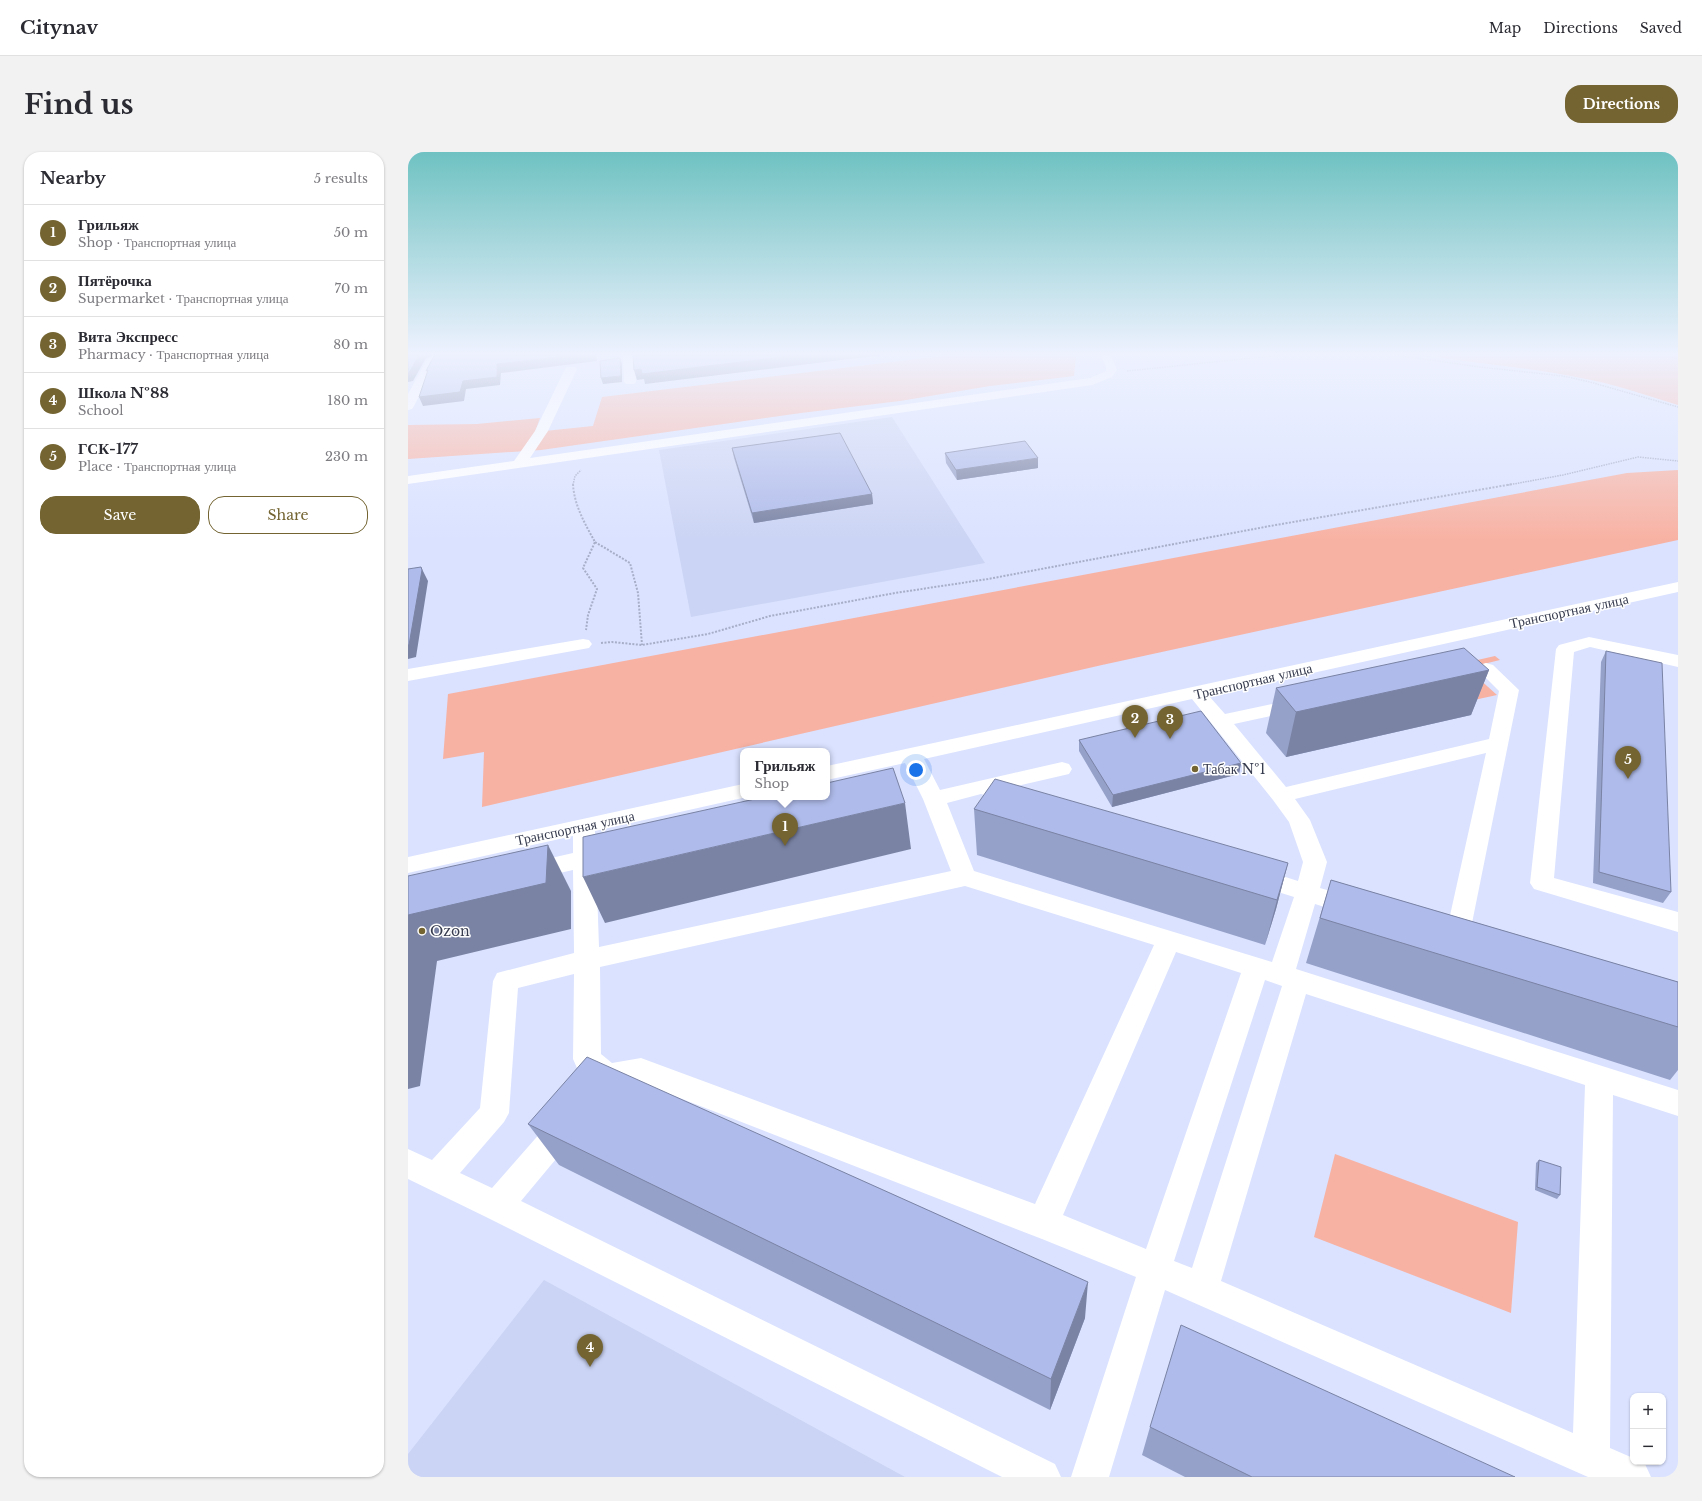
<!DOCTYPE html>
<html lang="en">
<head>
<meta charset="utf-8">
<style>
  body { margin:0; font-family:"Libre Baskerville",serif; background:#f2f2f3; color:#2b2b33 }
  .controls { position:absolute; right:12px; bottom:12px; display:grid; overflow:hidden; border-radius:8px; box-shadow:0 1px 3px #0004 }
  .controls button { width:36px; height:36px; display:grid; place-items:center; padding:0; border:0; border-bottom:1px solid #e1e1e2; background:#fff; color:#2b2b33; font:20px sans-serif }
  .you { position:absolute; left:508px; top:618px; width:14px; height:14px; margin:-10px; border:3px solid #fff; border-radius:50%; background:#1a73e8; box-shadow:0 0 0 6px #1a73e833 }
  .badge { display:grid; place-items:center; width:26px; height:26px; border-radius:50%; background:#736432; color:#fff; font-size:13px; font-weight:700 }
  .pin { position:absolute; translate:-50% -33px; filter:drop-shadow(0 1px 2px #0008) }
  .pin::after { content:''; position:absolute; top:21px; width:14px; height:12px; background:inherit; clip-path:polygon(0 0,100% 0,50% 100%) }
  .popup { position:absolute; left:332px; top:596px; width:90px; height:52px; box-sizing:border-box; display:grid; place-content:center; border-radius:8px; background:#fff; filter:drop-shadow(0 1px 3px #0005); font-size:13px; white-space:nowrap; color:#7c7c81 }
  .popup b { font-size:15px; color:#2b2b33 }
  .popup::after { content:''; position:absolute; left:50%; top:100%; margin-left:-8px; border:8px solid transparent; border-top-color:#fff }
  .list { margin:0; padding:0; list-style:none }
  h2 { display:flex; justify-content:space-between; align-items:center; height:52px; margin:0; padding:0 16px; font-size:17px }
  h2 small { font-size:13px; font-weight:400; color:#7c7c81 }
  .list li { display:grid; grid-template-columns:26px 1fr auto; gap:12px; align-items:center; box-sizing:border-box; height:56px; padding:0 16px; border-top:1px solid #e1e1e2 }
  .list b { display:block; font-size:15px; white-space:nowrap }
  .list p { margin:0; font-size:13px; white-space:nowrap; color:#7c7c81 }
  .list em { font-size:13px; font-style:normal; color:#7c7c81 }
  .actions { display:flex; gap:8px; padding:12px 16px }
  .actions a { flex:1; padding:9px 0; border:1px solid #736432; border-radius:16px; text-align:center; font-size:14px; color:#736432 }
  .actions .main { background:#736432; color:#fff }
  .map { position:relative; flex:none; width:1270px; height:1325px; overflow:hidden; border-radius:16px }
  header { display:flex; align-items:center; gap:24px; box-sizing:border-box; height:56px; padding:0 20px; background:#fff; border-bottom:1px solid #e1e1e2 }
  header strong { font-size:19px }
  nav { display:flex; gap:22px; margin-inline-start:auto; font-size:14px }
  .intro { display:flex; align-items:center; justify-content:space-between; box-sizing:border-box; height:96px; padding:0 24px }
  h1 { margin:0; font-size:28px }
  .button { padding:10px 18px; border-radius:16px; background:#736432; color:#fff; font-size:14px; font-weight:700 }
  main { display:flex; gap:24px; padding:0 24px }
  aside { flex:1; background:#fff; border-radius:16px; box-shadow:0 1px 3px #0004 }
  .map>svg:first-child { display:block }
</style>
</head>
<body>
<header>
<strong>Citynav</strong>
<nav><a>Map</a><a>Directions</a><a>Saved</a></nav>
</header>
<div class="intro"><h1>Find us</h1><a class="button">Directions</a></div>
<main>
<aside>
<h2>Nearby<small>5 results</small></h2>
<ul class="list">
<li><span class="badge">1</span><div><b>Грильяж</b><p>Shop · Транспортная улица</p></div><em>50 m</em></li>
<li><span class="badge">2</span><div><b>Пятёрочка</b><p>Supermarket · Транспортная улица</p></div><em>70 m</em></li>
<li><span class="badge">3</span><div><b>Вита Экспресс</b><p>Pharmacy · Транспортная улица</p></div><em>80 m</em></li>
<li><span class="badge">4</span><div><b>Школа №88</b><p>School</p></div><em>180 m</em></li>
<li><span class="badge">5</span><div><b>ГСК-177</b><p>Place · Транспортная улица</p></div><em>230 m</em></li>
</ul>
<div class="actions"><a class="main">Save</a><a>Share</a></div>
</aside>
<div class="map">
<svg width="1270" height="1325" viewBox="0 0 1270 1325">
  <rect width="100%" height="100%" fill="#dae2ff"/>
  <path fill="#cbd4f4" d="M484,265l93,146 -294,54 -32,-167z
    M136,1128l361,197h-497v-23z"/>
  <path fill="#f8b2a3" d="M541,203h120l7,2 -2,19 -84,10 -90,15 -99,12 -260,37 -133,9v-34l69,-1 63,-6 -5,14 58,-6 9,-29z
    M1015,203h255v50c-32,-10 -64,-21 -97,-27 -52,-11 -106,-14 -158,-23z
    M1270,318v70l-576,125 -620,142 2,-55 -41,7 5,-65 1179,-221z
    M1087,504l5,4 -33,8 30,27 -23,5 -58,-26z
    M927,1002l183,68 -7,91 -197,-76z"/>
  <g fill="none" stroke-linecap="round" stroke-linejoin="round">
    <path stroke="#a7aec8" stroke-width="1.5" stroke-dasharray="1.5 1" stroke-linecap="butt" d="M987,203l85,12 83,9 27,6 88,25
      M719,219l154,-16
      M165,333l2,-9 6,-6
      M1100,333l55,-10 75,-18 40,4"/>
    <path stroke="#a7aec8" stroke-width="2" stroke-dasharray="2 1.5" stroke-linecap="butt" d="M165,332c1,21 12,40 22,58l-12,26 14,21 -9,26 -2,15
      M187,390l35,21 8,30 4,52
      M193,491l11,-1 30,3 66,-11 62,-18 125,-23 93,-14 282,-53 243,-42"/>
    <path fill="#fff" fill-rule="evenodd" d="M28,203h15l-2,2 -13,6 -22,43 -2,3 -4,1v-16l19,-35z
      M215,203h11l2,27 -2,2h-8l-2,-2z
      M693,203h10l6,15 -5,7 -20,8 -684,99v-8l106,-15 21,-30 30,-62 2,-2h8l2,2 -29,62 -18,27 560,-80 16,-7v-4z
      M1270,430v10l-469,104 16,18 75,-16 7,2 3,4 -3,4 -73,16 52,63 203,-48 10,-48 -22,-22 2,-4 7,-2 7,2 26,25 -50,248 -3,7 -9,3 -9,-3 -3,-7 41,-185 -191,46 15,21 17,42 -7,26 42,12 3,7 -3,7 -9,2 -38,-12 -19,65 382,121v26l-65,-21 -3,353 23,10v4l12,2 6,13h-63l-423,-187 -56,187h-38l65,-200 -94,-38 -401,-156 -26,4 -7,8 -10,4 -10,-4 -4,-9 4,-9 -11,-9 -4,-9 1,-85 -56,14 -9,125 -5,9 -44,51 32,15 64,-73 10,-4 10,4 5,10 -5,10 -55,66 534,263 6,13h-59l-516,-260 -78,-38v-30l24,11 48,-52 13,-127 4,-8 77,-20 -1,-83 -45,10 -8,-3 -4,-6 4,-6 53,-12v-17l-165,37v-16l335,-73v13h4l-152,34 4,116 352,-76 -28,-72 -18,-36 -78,17v-14zM784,547l81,101 16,22 14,40 -5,19 -44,-14 -8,3 -4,6 4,6 48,15 -22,65 -298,-91 -27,-68 34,-9 36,11 8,-2 3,-5 -3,-5 -16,-5 60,-14 3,-5 -3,-5 -7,-2 -122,28 -16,-31zM557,734l189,59 -119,259 -394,-146 -29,5 -11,-9 -1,-87zM768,800l65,21 -95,276 -83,-34zM857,828l17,6 -90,282 -18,-7zM898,842l279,91 -12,348 -352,-152z
      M1181,485l89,18v12l-88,-20 -16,5 -20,226 124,34v20l-144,-43 -4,-6 26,-234 3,-4z
      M175,487l6,1 3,4 -3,4 -181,33v-12z"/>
  </g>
  <path fill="#96a1c9" d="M324,296l140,46 1,10 -119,19 -20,-65z
    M537,301l93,15 -81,12 -11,-17z
    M1198,499l65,241 -8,11 -70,-20 8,-221z
    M1081,518l-18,45 -185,42 -20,-24 10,-45z
    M671,588l162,23 -2,11 -127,33 -33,-56z
    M566,657l314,54 -12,46 -11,36 -288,-90z
    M923,728l347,102v88l-8,10 -364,-117z
    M120,972l557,194 -35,92 -491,-245z
    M1131,1008l21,35 -3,4 -22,-9 1,-27z
    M742,1275l365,50h-330l-43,-22z"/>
  <path fill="#7a83a4" d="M11,203h14l-7,3 -13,23 -5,1v-9z
    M170,203h18l1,6 -96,12 -1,12 -34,4 -2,12 -41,5 -4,-9 78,-33z
    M391,203h83l-237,29 -1,-5 -7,1 -3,-10z
    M212,206l2,6v18l-19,2 -2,-6z
    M630,306v10l-81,12 -1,-10z
    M464,342l1,10 -119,19 -2,-10z
    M13,415l7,14 -12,76 -8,2v-14z
    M1081,518l-18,45 -185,42 10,-45z
    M833,611l-2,11 -127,33 1,-12z
    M497,651l6,46 -306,74 -22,-46z
    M140,693l23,46v38l-134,32 -17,125 -12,3v-174z
    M880,711l-12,46 -11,36 12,-45z
    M680,1130l-3,36 -35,92 1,-31z"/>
  <path fill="#afbbea" stroke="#7a83a4" d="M0,203h11l-10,18h-1z
    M28,203h142l-81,9v13l-34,4 -3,11 -41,5 9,-27 -2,1 8,-15z
    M225,203h166l-157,19 -1,-5 -7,1z
    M212,206l1,18 -20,2 -1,-17z
    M432,281l32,61 -120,19 -20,-65z
    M617,289l13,17 -82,12 -11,-17z
    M13,415l1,3 -13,75h-1v-76z
    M1056,496l25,22 -193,42 -20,-24z
    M1198,499l56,12 9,229 -72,-20z
    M793,559l40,52 -128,32 -34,-55z
    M485,616l12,35 -322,74v-40l181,-40h63v-14z
    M587,627l293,84 -11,37 -303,-91z
    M140,693l-2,38 -138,32v-39z
    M923,728l347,102v45l-358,-109z
    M179,905l501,225 -37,97 -523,-255z
    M1131,1008l22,7 -1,28 -23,-8z
    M773,1173l334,152h-263l-102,-50z"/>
  <linearGradient id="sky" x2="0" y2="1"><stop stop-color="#6fc2c2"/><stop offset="0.52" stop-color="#eef2ff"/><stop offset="1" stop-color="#eef2ff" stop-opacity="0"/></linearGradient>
  <rect width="1270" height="388" fill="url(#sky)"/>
  <g fill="#736432" stroke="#fff" stroke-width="1.5">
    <circle cx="787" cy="617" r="4"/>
    <circle cx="14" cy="779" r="4"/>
  </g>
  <g text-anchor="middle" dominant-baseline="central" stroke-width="3" stroke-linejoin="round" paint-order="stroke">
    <g font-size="14" fill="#373c4f" stroke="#fff">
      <text transform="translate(1161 459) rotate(-12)">Транспортная улица</text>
      <text transform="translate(845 529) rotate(-13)">Транспортная улица</text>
      <text transform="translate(167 676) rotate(-12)">Транспортная улица</text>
    </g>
    <g font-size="14" fill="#373c4f" stroke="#fff" text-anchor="start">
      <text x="795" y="617">Табак №1</text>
      <text x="22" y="779">Ozon</text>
    </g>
  </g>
</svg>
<div class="controls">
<button>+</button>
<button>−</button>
</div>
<div class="you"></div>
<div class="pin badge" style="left:377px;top:694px">1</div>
<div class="popup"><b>Грильяж</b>Shop</div>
<div class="pin badge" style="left:727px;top:586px">2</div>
<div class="pin badge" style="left:762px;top:587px">3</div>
<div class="pin badge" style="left:182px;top:1215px">4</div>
<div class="pin badge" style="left:1220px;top:627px">5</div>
</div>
</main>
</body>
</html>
